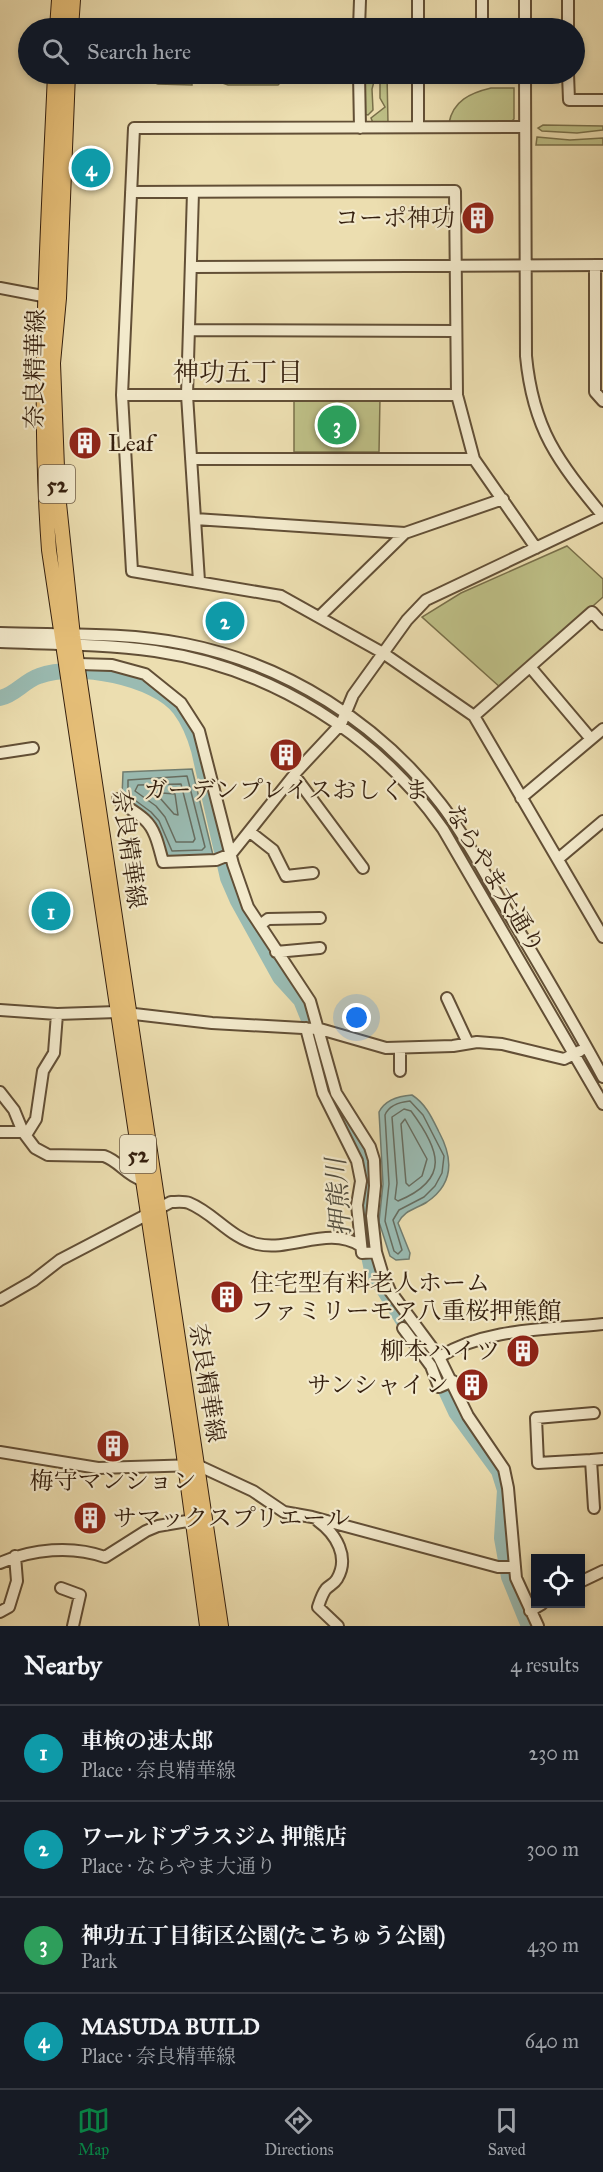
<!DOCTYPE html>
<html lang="en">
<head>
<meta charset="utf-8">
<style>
  body { margin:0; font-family:"IM FELL Great Primer","Noto Serif JP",serif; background:#20242c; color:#f1f3f6 }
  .controls { position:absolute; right:18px; bottom:18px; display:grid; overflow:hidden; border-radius:0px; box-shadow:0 3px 9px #0003 }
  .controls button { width:54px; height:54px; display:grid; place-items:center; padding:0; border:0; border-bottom:2px solid #363941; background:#171b24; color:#f1f3f6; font:30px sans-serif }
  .you { position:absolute; left:357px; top:1018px; width:21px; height:21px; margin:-15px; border:4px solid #fff; border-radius:50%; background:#1a73e8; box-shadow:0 0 0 9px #1a73e833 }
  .badge { display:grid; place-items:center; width:39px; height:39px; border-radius:50%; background:#0b8043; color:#fff; font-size:20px; font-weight:700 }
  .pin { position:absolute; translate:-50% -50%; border:3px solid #fff; box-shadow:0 2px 6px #0006 }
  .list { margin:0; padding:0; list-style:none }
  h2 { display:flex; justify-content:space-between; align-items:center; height:78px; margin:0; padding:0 24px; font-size:26px }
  h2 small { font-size:20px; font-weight:400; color:#9ea1a6 }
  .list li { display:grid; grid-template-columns:39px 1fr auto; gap:18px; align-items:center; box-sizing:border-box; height:96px; padding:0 24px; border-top:2px solid #363941 }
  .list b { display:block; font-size:22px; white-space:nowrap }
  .list p { margin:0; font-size:20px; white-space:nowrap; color:#9ea1a6 }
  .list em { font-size:20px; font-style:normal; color:#9ea1a6 }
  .icon { flex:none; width:33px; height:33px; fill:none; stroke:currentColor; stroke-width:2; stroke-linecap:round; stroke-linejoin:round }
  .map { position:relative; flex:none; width:603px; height:1626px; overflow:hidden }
  .search { position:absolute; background:#171b24; box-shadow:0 3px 9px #0003; left:18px; right:18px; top:18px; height:66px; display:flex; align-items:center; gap:15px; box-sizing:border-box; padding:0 21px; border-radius:33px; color:#9ea1a6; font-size:22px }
  .sheet { height:462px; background:#171b24 }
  nav { display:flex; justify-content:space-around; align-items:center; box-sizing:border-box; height:84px; border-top:2px solid #363941; background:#171b24; font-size:16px; color:#9ea1a6 }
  nav a { display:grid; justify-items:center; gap:3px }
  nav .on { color:#0b8043 }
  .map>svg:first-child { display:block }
</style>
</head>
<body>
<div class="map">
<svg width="603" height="1626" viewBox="0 0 603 1626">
  <rect width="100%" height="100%" fill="#ecdeb0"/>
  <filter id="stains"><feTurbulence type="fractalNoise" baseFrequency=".00333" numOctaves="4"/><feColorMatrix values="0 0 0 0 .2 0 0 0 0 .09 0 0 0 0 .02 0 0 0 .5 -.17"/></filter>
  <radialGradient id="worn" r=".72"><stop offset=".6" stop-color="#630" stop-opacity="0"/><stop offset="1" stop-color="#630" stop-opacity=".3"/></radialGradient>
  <path fill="#bec087" stroke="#79704a" stroke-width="1.5" d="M142,74c18,-1 33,6 50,0v11l-34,-1 -12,-4z
    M217,74c26,-1 42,7 67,0v5l-6,6h-50l-6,-2z
    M363,74h13l-4,15 1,21 -5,5 -5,-1z
    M380,74h7l1,49h-15l-2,-5 14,-11 -5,-9z
    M491,88h23v31l-4,4h-61c4,-22 21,-30 42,-35z
    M543,125l60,1v4l-26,3 -35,-2 -4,-3z
    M537,137l33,3 33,-2v7h-67z
    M380,398l-1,54h-85v-53z
    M567,546l36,33v18l-102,91 -79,-71 39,-24z"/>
  <path fill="#9abbb2" stroke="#717d70" stroke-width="1.5" d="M192,769l21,86 -46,2 -13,-32 -32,-28 1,-25z
    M412,1095c14,9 20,23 27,37 14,26 16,51 -12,70 -11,7 -23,8 -29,21l12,30 -1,6 -13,1 -6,-4 -11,-34 4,-38 -4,-72c6,-12 19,-16 33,-17z"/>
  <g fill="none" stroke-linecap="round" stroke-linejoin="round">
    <path stroke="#676d60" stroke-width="1.5" d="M187,776l18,71 -3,3 -30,1 -13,-30 -8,-9 -23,-17v-15z
      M181,784l14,55 -2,3h-17l-11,-25 -9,-11 -21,-15 3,-6z
      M162,793l13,1 3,21 -4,-1 -14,-16z
      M410,1101l13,14 21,41 -2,17 -7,13 -11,11 -25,13 -6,10 9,30 -4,4 -4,-3 -9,-30 4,-37 -4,-69c4,-10 15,-13 25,-14z
      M404,1109l7,2c29,39 40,68 -13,90l-3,-2 2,-16 -5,-66z
      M405,1119l22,40 -5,17 -13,10 -3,-3 -5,-59z"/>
    <path stroke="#9abbb2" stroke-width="16" d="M0,698c15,-3 24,-17 39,-22 37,-14 117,1 141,33 9,12 15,27 19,41l29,128 10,23 42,76 21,23 13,32 12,60 39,59 3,30 -5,27 1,24 8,38 44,71
      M436,1369l20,43 43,59 6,19 -3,48 7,39 20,49"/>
    <g stroke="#624f36" stroke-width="14">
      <path id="minor" d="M418,0v28
        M568,0v28
        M359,28l1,-28
        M482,28v-28
        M525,28v-28
        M359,74l1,54
        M418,74v53
        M568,74l1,26h34
        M525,127l-391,1 -12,267 10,176 149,25 102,57 91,63 129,221
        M131,192l324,-1 2,204 17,64 62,89
        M193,192l-6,203 12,186
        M595,265v127l8,9
        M191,267l412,-2
        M0,288l53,10
        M189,330l267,1
        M122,395h335
        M191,459h283
        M195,519l210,14
        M319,617l86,-84 98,-34
        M0,633c61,2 125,-1 185,11 101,20 194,79 256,160 24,31 42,67 62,100 34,57 68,114 100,173
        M0,642c52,2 104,2 155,9 116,17 222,83 288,178l160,275
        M79,664l33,1 33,9 36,29 18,28 34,133 15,43 62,94 26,92 34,54 4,13 1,26 -3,30 4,36 6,20 8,19 49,66 29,59 36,53 4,19 8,90 22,48
        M531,668l60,71
        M474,716l118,-104 11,12
        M0,753l33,-5
        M294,775l69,93
        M521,798l82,-69
        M118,799c9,9 20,14 27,21 11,10 14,28 18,42l53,-2 15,-6 67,-84 43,-46 12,-29 54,-75 19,-20 177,-84c-45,-55 -70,-86 -77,-160l-1,-282
        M250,832l23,18 13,26 27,-3
        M558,859l45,-38
        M260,925l8,-6 52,-1
        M276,952l44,-4
        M447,998l21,45
        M0,1010l57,4 60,-2 95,11 108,6 66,19 67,-2 24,-4 25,2 62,15 16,-8
        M306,1028l17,65 34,68 4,20 -4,24 5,48 14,-1
        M400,1048v23
        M0,1092l14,18 9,22 12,16 13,7 56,1c15,5 22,19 38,24
        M0,1132h23
        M26,1135l10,-16 7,-48 11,-18 3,-39
        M0,1300l33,-19 27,-21 111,-58c5,0 13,-1 18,1 25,10 41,35 68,41 35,8 71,-19 104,2
        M403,1328l28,38 8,21 14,-6
        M439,1357c49,-30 108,-27 164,-33
        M0,1452l98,16 99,-3 56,26 31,21 28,5 186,50h16
        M591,1460l-53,3 -2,-45 58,-5
        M594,1508l-3,-48 12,-1
        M318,1521c18,13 32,36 19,58 -3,5 -7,6 -11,10 -4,5 -6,12 -8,18l20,19
        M0,1563c32,-14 72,-18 105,-6l41,-26 12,-5 35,-6
        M580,1582l23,-11
        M61,1588l19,7 -7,31
        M530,1611l12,-7
        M0,1612l9,-5 8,-26 -2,-25"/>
    </g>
    <g stroke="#341f0e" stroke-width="16">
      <path id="major" d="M57,28l2,-28
        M71,28l2,-28
        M55,74c-7,161 -18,314 -6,476l133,892 25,184
        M68,74l-9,224 -6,65 5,131 15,142 148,990"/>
    </g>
    <use href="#minor" stroke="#f3eacc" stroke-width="10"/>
    <use href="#major" stroke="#e6bf78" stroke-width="14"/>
  </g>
  <defs>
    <g id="building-disc" transform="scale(1.725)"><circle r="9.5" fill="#8f2418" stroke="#f3eacc"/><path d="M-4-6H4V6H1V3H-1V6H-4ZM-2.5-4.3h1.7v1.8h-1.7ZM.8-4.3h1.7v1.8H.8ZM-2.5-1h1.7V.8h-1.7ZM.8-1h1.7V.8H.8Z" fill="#fff"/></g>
  </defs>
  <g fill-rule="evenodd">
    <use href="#building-disc" x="478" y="218"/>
    <use href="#building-disc" x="85" y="443"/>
    <use href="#building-disc" x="286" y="755"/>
    <use href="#building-disc" x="227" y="1297"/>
    <use href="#building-disc" x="523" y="1351"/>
    <use href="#building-disc" x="472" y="1385"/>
    <use href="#building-disc" x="113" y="1446"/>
    <use href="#building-disc" x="90" y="1518"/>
  </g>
  <g text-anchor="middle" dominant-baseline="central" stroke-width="4.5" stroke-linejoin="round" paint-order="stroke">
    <g fill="#f3eacc" stroke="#6d5c47" stroke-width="1.5">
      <rect x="39" y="465" width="36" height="38" rx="4.5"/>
      <rect x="120" y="1135" width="36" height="38" rx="4.5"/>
    </g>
    <g font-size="22" font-weight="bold" fill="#341f0e">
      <text x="57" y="484">52</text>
      <text x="138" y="1154">52</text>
    </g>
    <g font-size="24" fill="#341f0e" stroke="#f3eacc" text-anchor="end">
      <text x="455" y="218">コーポ神功</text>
      <text x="108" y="443" text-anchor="start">Leaf</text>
      <text x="286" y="790" text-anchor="middle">ガーデンプレイスおしくま</text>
      <text x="250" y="1283" text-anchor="start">住宅型有料老人ホーム<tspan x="250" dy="28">ファミリーモア八重桜押熊館</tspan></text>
      <text x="500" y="1351">柳本ハイツ</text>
      <text x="449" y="1385">サンシャイン</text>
      <text x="113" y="1481" text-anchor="middle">梅守マンション</text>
      <text x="113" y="1518" text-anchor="start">サマックスプリエール</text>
    </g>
    <g font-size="24" fill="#341f0e" stroke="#f3eacc">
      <text transform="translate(35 369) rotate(-89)">奈良精華線</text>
      <text transform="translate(129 849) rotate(82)">奈良精華線</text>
      <text transform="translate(495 879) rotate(59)">ならやま大通り</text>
      <text transform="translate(207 1383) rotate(81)">奈良精華線</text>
    </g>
    <g font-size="26" fill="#341f0e" stroke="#f3eacc">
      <text x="238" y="372">神功五丁目</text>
    </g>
    <g font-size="26" font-style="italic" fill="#534e3f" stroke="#f3eacc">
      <text transform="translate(338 1197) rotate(-94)">押熊川</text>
    </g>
  </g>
  <rect width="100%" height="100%" filter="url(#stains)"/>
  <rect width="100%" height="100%" fill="url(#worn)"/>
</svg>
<div class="controls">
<button><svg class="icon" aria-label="locate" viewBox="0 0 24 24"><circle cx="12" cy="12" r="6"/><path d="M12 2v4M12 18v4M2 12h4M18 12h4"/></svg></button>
</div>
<div class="you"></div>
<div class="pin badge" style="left:51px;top:911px;background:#0f9aa8">1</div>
<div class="pin badge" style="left:225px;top:621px;background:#0f9aa8">2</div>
<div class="pin badge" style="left:337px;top:425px;background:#2e9e5b">3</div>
<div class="pin badge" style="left:91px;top:168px;background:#0f9aa8">4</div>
<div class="search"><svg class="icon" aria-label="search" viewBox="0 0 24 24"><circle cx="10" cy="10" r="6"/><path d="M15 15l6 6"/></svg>Search here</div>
</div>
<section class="sheet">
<h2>Nearby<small>4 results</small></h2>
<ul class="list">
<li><span class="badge" style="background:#0f9aa8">1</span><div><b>車検の速太郎</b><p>Place · 奈良精華線</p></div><em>230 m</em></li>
<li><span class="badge" style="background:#0f9aa8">2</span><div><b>ワールドプラスジム 押熊店</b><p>Place · ならやま大通り</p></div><em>300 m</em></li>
<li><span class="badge" style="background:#2e9e5b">3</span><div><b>神功五丁目街区公園(たこちゅう公園)</b><p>Park</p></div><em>430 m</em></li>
<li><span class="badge" style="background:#0f9aa8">4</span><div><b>MASUDA BUILD</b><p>Place · 奈良精華線</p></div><em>640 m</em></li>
</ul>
</section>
<nav>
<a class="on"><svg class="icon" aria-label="map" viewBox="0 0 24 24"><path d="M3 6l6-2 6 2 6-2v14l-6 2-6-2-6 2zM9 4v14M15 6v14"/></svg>Map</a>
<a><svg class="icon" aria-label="directions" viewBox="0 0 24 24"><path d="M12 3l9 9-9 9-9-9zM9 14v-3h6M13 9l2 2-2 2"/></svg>Directions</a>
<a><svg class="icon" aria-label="saved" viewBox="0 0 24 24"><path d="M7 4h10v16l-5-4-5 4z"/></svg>Saved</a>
</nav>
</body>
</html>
